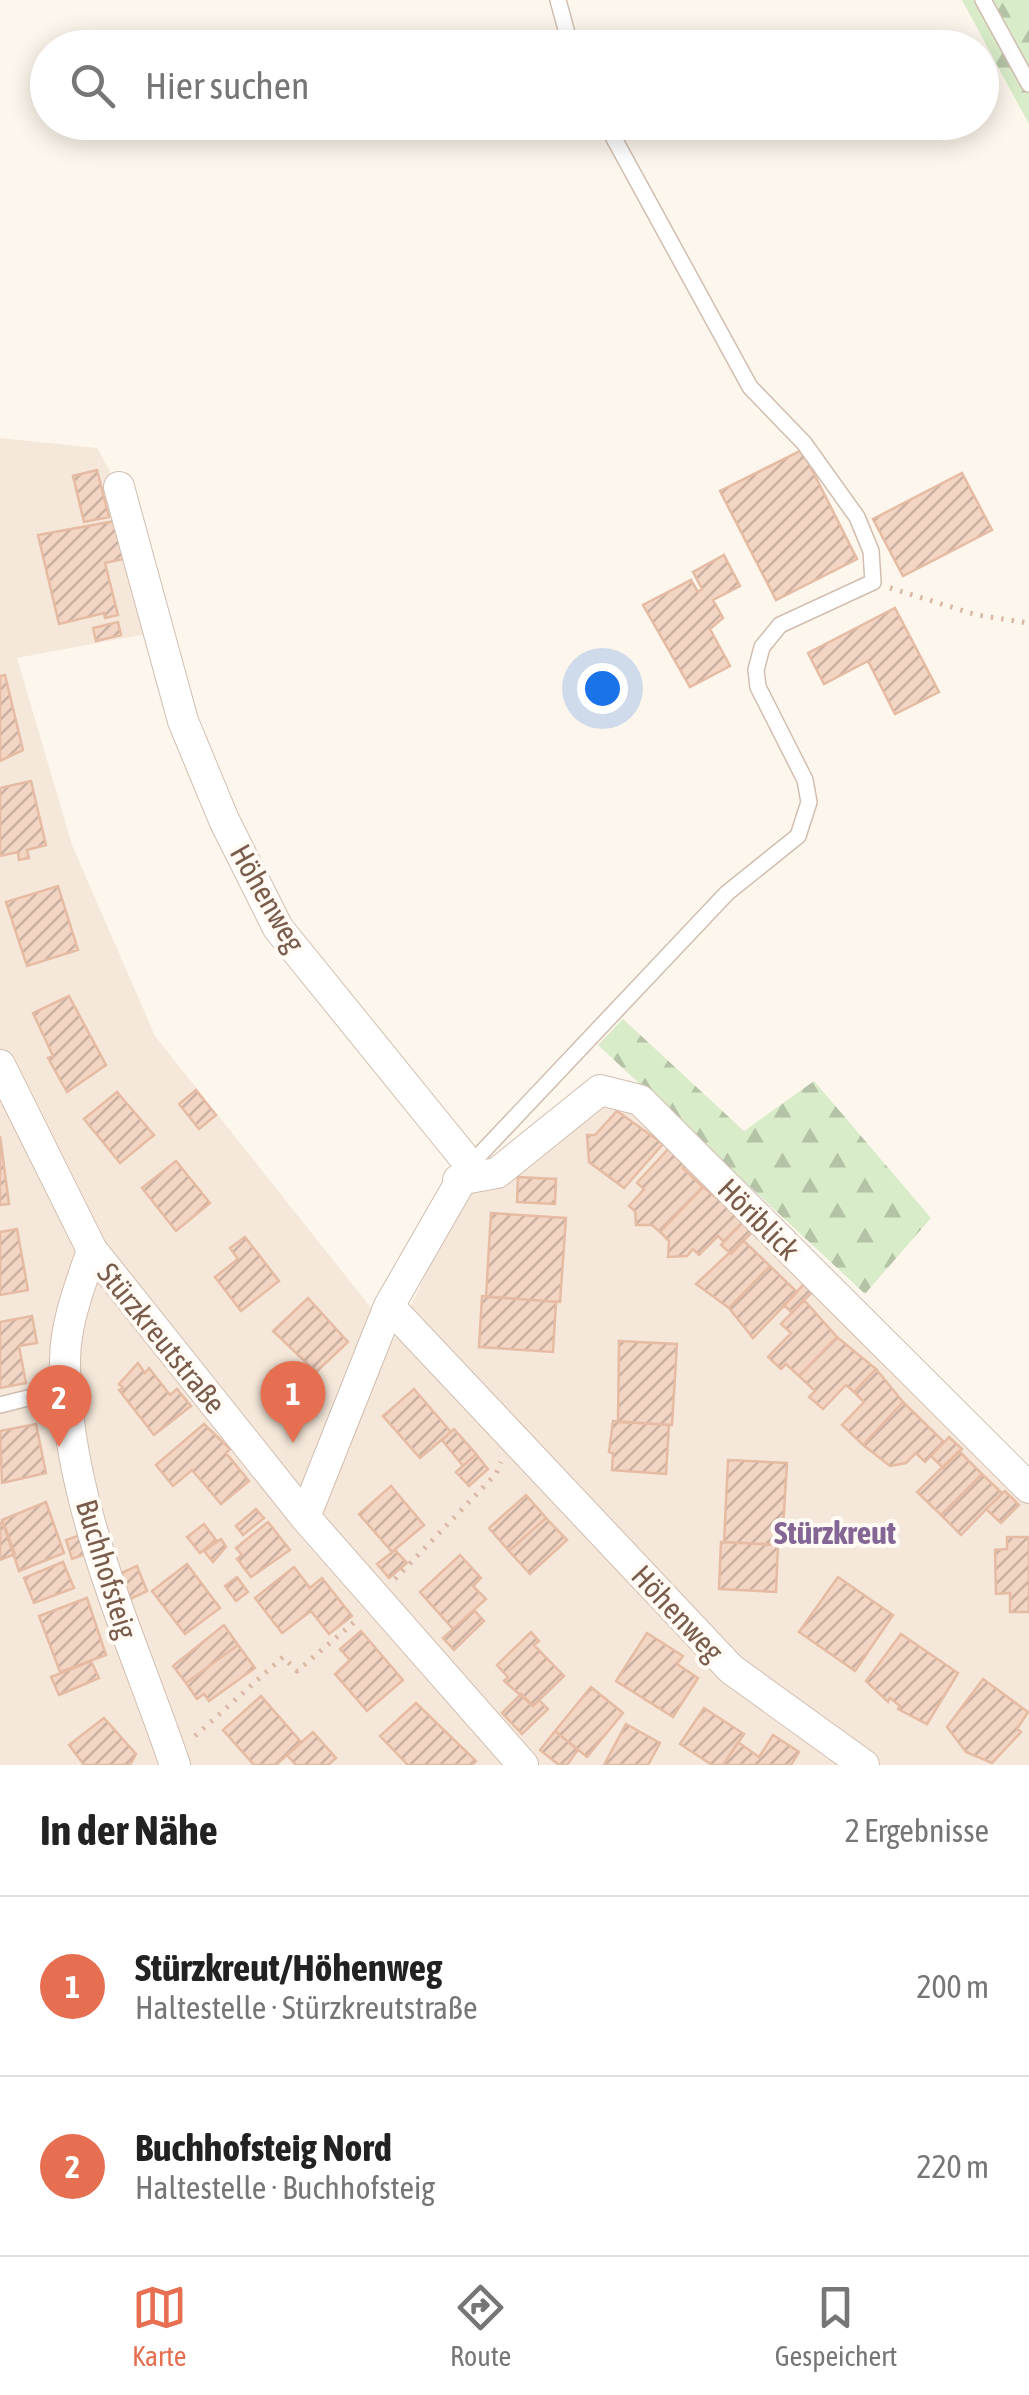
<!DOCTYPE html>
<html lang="de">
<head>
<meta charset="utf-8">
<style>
  body { margin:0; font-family:"Asap Condensed",sans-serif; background:#f2f2f2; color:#222 }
  .you { position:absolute; left:602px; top:688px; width:35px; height:35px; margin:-25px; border:8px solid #fff; border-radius:50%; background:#1a73e8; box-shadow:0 0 0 15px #1a73e833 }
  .badge { display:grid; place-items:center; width:65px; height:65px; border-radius:50%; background:#e76f51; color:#fff; font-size:32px; font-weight:700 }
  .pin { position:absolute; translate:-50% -82px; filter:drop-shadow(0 2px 5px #0008) }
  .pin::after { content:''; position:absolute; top:52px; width:35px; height:30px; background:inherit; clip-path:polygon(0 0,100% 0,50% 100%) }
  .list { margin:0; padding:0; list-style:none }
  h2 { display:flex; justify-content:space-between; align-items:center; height:130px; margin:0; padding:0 40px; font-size:42px }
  h2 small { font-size:32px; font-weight:400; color:#767676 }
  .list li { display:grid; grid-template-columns:65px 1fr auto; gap:30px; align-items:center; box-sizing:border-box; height:180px; padding:0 40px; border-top:2px solid #e0e0e0 }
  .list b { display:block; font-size:38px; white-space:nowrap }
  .list p { margin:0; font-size:32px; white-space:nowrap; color:#767676 }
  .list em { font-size:32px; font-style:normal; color:#767676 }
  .icon { flex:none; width:55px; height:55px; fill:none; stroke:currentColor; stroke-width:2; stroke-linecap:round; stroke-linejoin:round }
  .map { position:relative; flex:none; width:1029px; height:1765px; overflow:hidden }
  .search { position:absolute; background:#fff; box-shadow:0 5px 25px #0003; left:30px; right:30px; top:30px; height:110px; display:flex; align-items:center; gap:25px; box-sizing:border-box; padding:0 35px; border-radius:55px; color:#767676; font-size:38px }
  .sheet { height:490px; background:#fff }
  nav { display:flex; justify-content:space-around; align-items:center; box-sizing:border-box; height:140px; border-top:2px solid #e0e0e0; background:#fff; font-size:28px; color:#767676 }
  nav a { display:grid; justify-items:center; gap:5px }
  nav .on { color:#e76f51 }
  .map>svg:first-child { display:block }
</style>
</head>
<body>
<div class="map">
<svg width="1029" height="1765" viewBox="0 0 1029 1765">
  <defs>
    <pattern id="forest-firs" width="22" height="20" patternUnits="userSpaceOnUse" patternTransform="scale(2.5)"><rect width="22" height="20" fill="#d8ecc9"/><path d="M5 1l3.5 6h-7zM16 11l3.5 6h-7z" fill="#b4c2a5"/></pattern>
    <pattern id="building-hatch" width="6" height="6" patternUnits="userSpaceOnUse" patternTransform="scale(2.5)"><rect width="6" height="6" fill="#f3d5c3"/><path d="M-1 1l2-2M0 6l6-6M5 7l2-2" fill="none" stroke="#cab0a1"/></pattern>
  </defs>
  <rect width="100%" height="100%" fill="#fdf6ec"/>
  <path fill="#f5e8da" d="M0,438l97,10 12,21 42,164 -134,25 55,187 83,191 240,302 70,-145 139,-89 25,7 37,25 363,364v265h-1029z"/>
  <path fill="url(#forest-firs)" d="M962,0h67v124z
    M623,1019l121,112 70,-50 117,137 -66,76 -267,-249z"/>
  <path fill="url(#building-hatch)" stroke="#e6bba3" stroke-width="2.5" d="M802,450l55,109 -81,41 -56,-109z
    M97,470l12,47 -25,5 -11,-46z
    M962,473l30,57 -89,46 -30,-57z
    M115,521l8,38 -18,4 13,52 -13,3 -1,-5 -45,11 -21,-89z
    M724,555l16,31 -27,14 10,18 -13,11 20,37 -40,21 -47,-82 48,-25 7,12 4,-3 -9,-17z
    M895,608l44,84 -44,22 -27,-53 -44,23 -16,-31z
    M118,622l3,13 -25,6 -3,-13z
    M5,675l18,75 -23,11v-85z
    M31,781l15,64 -19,5 2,8 -10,2 -1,-8 -18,4v-68z
    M58,886l20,64 -51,16 -21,-64z
    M69,996l37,69 -39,27 -19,-34 5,-2 -20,-43z
    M196,1090l20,25 -17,14 -20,-25z
    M117,1092l37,43 -34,28 -36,-44z
    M617,1111l46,33 -39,44 -35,-26 -2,-27h8z
    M0,1136l9,68 -9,1z
    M670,1147l16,17 -3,4 20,19 -43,45 -8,-7h-16l-1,-14 -6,-5 15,-17 -7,-6z
    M176,1161l34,42 -34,28 -34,-43z
    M518,1177l38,2 -1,25 -38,-2z
    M703,1187l42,33 -21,22 -6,-6 -19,19 -6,-6 -6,7 -19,1 1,-16 -9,-9z
    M491,1213l75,5 -6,84 -74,-5z
    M743,1222l10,9 -22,23 -10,-9z
    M17,1229l11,61 -28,5v-63z
    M245,1237l34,44 -38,30 -26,-34 23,-18 -8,-11z
    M743,1240l27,26 -41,42 -33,-24z
    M770,1266l27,26 -44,46 -24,-30z
    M807,1281l8,8 -23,24 -8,-8z
    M482,1296l74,6 -3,50 -74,-5z
    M308,1298l40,44 -32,30 -43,-41z
    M804,1300l33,37 -38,39 -13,-12 -5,5 -13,-12 23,-24 -10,-9z
    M32,1316l5,27 -18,3 7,37 -26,5v-66z
    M837,1337l39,32 -22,23 -8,-7 -23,24 -14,-12 6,-6 -16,-15z
    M619,1341l58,3 -5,81 -54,-3z
    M138,1363l7,10 4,-5 21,27 7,-6 14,17 -37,29 -35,-45 4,-2 -4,-4z
    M876,1369l27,33 -40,43 -21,-20 22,-23 -10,-10z
    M414,1389l37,43 -31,26 -37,-42z
    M903,1402l41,40 -19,20 -9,-9 -10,10 -16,3 -27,-21z
    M613,1421l56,4 -3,49 -54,-4 1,-17 -4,-1z
    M36,1424l10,49 -44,10 -2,-52z
    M204,1424l26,25 -4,4 23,28 -28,23 -29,-34 -19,16 -17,-21z
    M454,1429l22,25 -13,12 -21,-26z
    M949,1437l13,12 -19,19 -12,-12z
    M959,1451l23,23 -41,41 -24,-23z
    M476,1454l12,15 -19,17 -13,-14z
    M728,1460l59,3 -5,82 -58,-3z
    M982,1474l20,19 -41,42 -20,-20z
    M391,1486l33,39 -32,27 -33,-38z
    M1005,1491l14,14 -18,18 -15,-14z
    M526,1495l20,23 -37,33 -20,-23z
    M46,1502l18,51 -45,18 -17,-51z
    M256,1509l8,9 -21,17 -7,-9z
    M546,1518l21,22 -37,34 -21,-23z
    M3,1522l12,32 -15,6v-37z
    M268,1522l22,28 -39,27 -14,-18 5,-4 -6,-7z
    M204,1524l12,16 -16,13 -13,-16z
    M80,1535l6,19 -14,5 -6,-19z
    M1007,1537h22v75h-19v-19l-14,1 -1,-44 12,-1z
    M221,1539l5,8 -13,15 -9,-11z
    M721,1542l57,3 -2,47 -57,-3z
    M395,1550l12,13 -18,15 -12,-14z
    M460,1555l21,23 -8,8 13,13 -33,30 -33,-37z
    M63,1562l11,26 -40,15 -10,-25z
    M187,1564l33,44 -35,26 -33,-43z
    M137,1566l10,25 -19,9 -11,-25z
    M294,1567l16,21 12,-10 30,38 -23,18 -18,-23 -29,22 -27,-35z
    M237,1577l11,15 -12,9 -11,-15z
    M838,1577l55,38 -38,56 -56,-39z
    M87,1598l19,57 -46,17 -21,-56z
    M474,1610l10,11 -30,29 -11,-12z
    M224,1625l14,20 -52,38 -13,-17z
    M361,1631l42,49 -36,31 -32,-37 15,-14 -10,-11z
    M531,1632l8,9 -5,4 30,31 -31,30 -29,-25 4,-4 -11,-12z
    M647,1633l36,23 -6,8 21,14 -25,39 -57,-36z
    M901,1634l57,39 -31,51 -29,-15 2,-3 -10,-8 -2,4 -22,-21z
    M238,1645l17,23 -46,33 -5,-7 -7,5 -11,-16z
    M91,1661l8,17 -40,17 -8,-18z
    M983,1679l45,33 -11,17 4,3 -29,31 -26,-11 -19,-25z
    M591,1687l32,26 -36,44 -32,-26z
    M521,1694l12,12 6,-6 9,9 -26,25 -20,-21z
    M261,1696l40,46 -25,23h-22l-31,-35z
    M416,1703l60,58 -4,4h-64l-28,-29z
    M704,1708l40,26 -21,31h-11l-32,-21z
    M104,1718l32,36 -6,11h-46l-15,-20z
    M626,1724l34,19 -12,22h-44z
    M555,1731l23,19 -11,15h-8l-19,-15z
    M313,1732l23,26 -8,7h-32l-9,-10z
    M773,1735l26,17 -8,13h-68l15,-23 21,15z"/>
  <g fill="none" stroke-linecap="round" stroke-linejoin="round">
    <g stroke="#d1beb0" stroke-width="18">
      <path id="lane" d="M558,0l13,48
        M983,0l46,84
        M470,1165l257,-272 71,-57 11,-34 -4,-22 -47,-93 -2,-17 6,-23 18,-22 93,-43 -2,-31 -14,-34 -53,-74 -54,-56 -145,-265
        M0,1405l68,-17"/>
    </g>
    <g stroke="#d1beb0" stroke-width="32">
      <path id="street" d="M119,487l64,234 41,99 54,108 192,237 -81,141 342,363 133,96
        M0,1065l92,185 213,267 218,248
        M458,1180l39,-7 103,-83 40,10 389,388
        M92,1250c-12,36 -27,73 -27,111 0,140 66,274 110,404
        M305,1517l84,-211"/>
    </g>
    <path stroke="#d9b8a5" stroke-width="5" stroke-dasharray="2.5 8" stroke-linecap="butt" d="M890,588l87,27 52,8
      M395,1579l101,-105 5,-12
      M195,1736l88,-79 14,14 61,-52"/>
    <use href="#lane" stroke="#fff" stroke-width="15"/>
    <use href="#street" stroke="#fff" stroke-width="30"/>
  </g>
  <g text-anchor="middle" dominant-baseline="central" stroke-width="8" stroke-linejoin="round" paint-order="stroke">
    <g font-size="30" fill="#7a5c4d" stroke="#fffaf3">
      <text transform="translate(268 898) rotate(60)">Höhenweg</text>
      <text transform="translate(759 1219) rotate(45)">Höriblick</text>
      <text transform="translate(162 1338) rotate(51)">Stürzkreutstraße</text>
      <text transform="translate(107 1569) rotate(73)">Buchhofsteig</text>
      <text transform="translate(678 1613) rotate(47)">Höhenweg</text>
    </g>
    <g font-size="32" font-weight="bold" fill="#846695" stroke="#fffaf3">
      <text x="835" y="1532">Stürzkreut</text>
    </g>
  </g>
</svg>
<div class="you"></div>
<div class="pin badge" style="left:293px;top:1443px">1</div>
<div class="pin badge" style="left:59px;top:1447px">2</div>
<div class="search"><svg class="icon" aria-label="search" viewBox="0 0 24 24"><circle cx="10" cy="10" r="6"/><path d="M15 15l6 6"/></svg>Hier suchen</div>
</div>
<section class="sheet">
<h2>In der Nähe<small>2 Ergebnisse</small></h2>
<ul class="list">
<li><span class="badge">1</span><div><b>Stürzkreut/Höhenweg</b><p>Haltestelle · Stürzkreutstraße</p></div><em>200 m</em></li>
<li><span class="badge">2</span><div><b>Buchhofsteig Nord</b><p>Haltestelle · Buchhofsteig</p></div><em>220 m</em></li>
</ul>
</section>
<nav>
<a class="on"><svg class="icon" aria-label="map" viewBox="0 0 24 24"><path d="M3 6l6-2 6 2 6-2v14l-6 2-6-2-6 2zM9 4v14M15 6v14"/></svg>Karte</a>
<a><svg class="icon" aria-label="directions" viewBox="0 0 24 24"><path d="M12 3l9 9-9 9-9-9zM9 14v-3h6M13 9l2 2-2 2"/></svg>Route</a>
<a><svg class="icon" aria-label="saved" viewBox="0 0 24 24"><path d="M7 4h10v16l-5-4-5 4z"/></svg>Gespeichert</a>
</nav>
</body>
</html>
